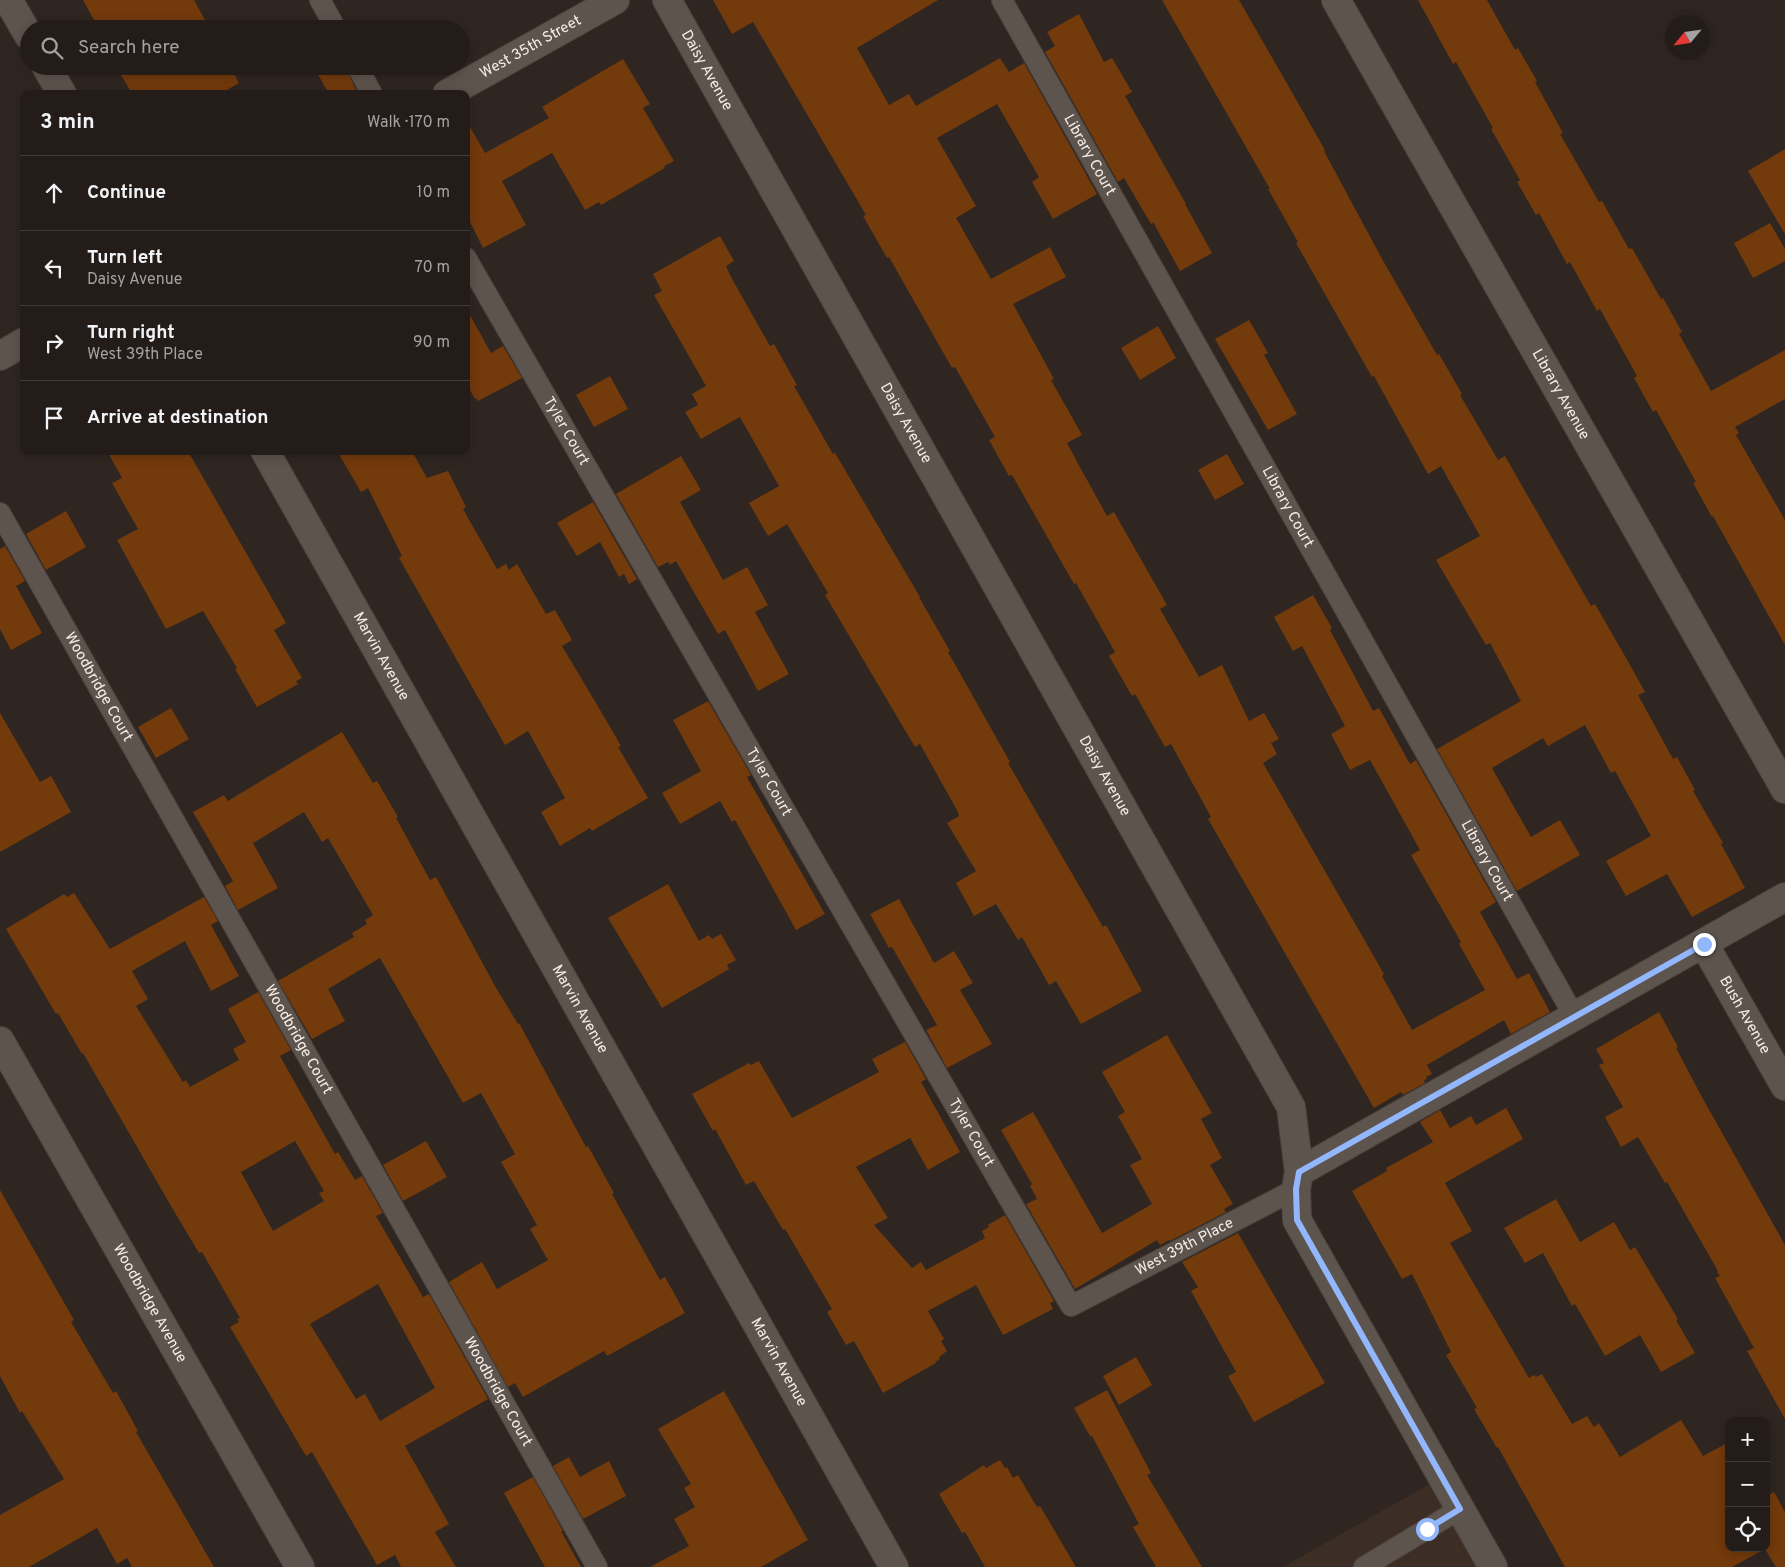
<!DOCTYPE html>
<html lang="en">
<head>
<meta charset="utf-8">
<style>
  body { margin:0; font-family:Overpass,sans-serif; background:#2b2522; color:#f1f3f6 }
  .controls { position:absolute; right:15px; bottom:15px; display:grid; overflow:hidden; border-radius:10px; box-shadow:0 2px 12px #0003 }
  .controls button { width:45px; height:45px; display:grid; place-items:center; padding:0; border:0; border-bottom:1px solid #403a38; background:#231c19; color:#f1f3f6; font:25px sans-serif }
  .compass { position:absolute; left:1665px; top:15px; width:45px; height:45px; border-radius:50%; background:#231c19; box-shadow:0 2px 12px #0003; rotate:241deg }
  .stop { position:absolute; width:15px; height:15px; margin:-11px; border:4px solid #92b7fd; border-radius:50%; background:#fff }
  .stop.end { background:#92b7fd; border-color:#fff; box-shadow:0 1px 5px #0008 }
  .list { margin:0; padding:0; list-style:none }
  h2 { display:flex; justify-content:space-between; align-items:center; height:65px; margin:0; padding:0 20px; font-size:21px }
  h2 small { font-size:16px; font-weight:400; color:#a3a1a2 }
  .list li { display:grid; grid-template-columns:32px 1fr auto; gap:15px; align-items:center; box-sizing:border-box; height:75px; padding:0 20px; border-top:1px solid #403a38 }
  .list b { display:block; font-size:19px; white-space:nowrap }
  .list p { margin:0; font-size:16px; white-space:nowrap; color:#a3a1a2 }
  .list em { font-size:16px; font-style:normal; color:#a3a1a2 }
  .icon { flex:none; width:28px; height:28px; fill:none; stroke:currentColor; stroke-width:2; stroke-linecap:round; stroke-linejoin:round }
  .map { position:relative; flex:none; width:1785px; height:1567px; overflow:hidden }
  .search { position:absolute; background:#231c19; box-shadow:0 2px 12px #0003; left:20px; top:20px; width:450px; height:55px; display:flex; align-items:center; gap:12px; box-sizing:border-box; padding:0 18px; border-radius:28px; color:#a3a1a2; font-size:19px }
  .panel { position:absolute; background:#231c19; box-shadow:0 2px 12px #0003; left:20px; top:90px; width:450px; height:365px; border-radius:10px }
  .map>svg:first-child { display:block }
</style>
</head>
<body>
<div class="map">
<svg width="1785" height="1567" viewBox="0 0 1785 1567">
  <rect width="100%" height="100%" fill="#2f2621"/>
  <path fill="#3d2e25" d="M1442,1477l51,90h-210z"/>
  <path fill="#733a0c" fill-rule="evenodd" d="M83,0h111l16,29h-111z
    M713,0h225l-81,48 32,57 20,-11 7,12 84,-48 9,14 15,-9 73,131 -44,25 -21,-37 7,-5 -42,-73 -60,34 39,68 -20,12 35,61 59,-32 16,30 -53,27 41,75 -3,1 31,55 -15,8 14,26 26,47 7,-4 53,93 -7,4 39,68 23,-12 27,56 15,-8 15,26 -8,4 6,11 -14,9 121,211 -2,2 30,54 73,-40 -26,-46 2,-2 -50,-87 9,-5 -50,-90 -20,10 -19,-36 14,-8 -43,-80 -9,5 -19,-34 39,-22 19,33 -2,2 43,81 6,-3 31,56 6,-4 80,142 -16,10 37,67 12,-6 21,39 -39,22 -7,-14 -77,45 5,9 -6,3 1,2 -3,1 1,3 -22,12 -2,-3 -27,16 -166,-289 3,-2 -40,-73 -6,3 -30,-53 -3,2 -23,-40 6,-4 -39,-69 -2,1 -62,-109 -3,1 -20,-36 6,-3 -40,-70 -3,1 -63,-111 -2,1 -24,-42 3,-1 -113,-193 -21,12z
    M1162,0h77l86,150 -1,1 57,106 56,98 2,-1 23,40 -2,1 38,65 7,-4 86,150 4,-2 30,52 20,36 -7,3 35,64 4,-2 18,33 -2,1 30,52 -2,1 24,44 -53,29 -25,-43 -41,22 -20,-35 45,-25 -36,-65 -4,2 -26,-48 -37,21 -5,-8 -51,30 39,69 29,-17 20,35 -63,36 -80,-142 84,-48 -31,-58 -4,2 -50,-85 44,-24 -39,-70 -13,8 -54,-98 -2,1 -76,-134 2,-1 -30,-53h2z
    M1418,0h69l28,50 3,-2 19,33 -2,1 28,51 -3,1 39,68 3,-1 27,48 3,-1 29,51 2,-1 19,34 -3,2 32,57 74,-41v49l-50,28 4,6 -3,2 49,85v125l-72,-129 -1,1 -19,-34 3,-1 -40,-72 -3,2 -19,-34 3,-2 -37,-67 -3,2 -27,-49 -3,2 -28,-51 -3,2 -19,-33 3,-2 -29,-51 2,-1 -37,-66 -3,2z
    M1079,14l25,48 8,-4 20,34 -7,4 61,108h-1l27,49 -32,18 -27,-49 -2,2 -27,-46 -6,4 -73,-130 10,-6 -8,-14z
    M623,59l27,45 -7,4 31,53 -10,5 1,2 -64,37 -2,-3 -14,8 -33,-57 -50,28 24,44 -43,23 -17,-34v-94l19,33 64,-35 -7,-11z
    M116,66h114l9,17 -19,11h-88z
    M313,66h32l13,28h-29z
    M1785,149v85l-37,-63z
    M1770,223l15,26v12l-32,17 -19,-35z
    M720,236l14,25 -8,5 5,11 39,69 4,-2 23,41 -3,1 39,68 2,-1 85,144h-1l31,54 -2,1 62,110 -2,1 95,164 3,-2 36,66 -61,33 -25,-43 -7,4 -27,-48 -4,3 -22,-36 -22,12 -18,-33 20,-12 -29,-48 12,-7 -1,-4 -38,-68 -5,3 -90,-152 3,-2 -41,-69 -19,12 -19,-33 30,-17 -39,-69 -39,22 -16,-27 13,-7 -6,-11 14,-8 -52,-91 8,-4 -9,-17z
    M466,308l25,45 12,-7 19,32 -44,23 -2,-3 -1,1 -9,-16z
    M1249,320l19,33 -4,2 33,59 -29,16 -53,-91z
    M1158,326l18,32 -36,22 -19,-32z
    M610,376l18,33 -34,18 -18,-32z
    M107,451h81l98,172 -12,7 28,48 -6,3 2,3 -41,23 -22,-38 2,-1 -34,-57 -37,18 -49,-89 21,-11 -26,-46 10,-5z
    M337,451h75l15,27 21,-7 18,36 -3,2 34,60 9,-5 3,6 8,-6 29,50 9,-4 17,30 -10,6 47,79 12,21 -3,1 30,51 -56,33 -2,-3 -30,18 -19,-34 24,-14 -37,-67 -23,14 -106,-187 3,-2 -34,-68 -7,4z
    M1227,454l17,30 -29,16 -17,-30z
    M681,456l20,34 -21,12 43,78 24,-13 21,38 -13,7 34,62 -31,17 -33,-61 -7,4 -42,-73 -6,4 -2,-3 -10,5 -42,-73z
    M593,502l44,77 -8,5 -5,-10 -5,3 -19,-35 -23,14 -20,-33z
    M66,511l20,36 -40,23 -20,-36z
    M5,546l20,35 -9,5 26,47 -31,17 -11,-21v-80z
    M708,701l43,74 -4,2 78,137 -29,16 -61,-110 -3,2 -12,-21 -40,23 -18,-31 39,-22 -28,-51z
    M171,708l18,31 -33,19 -18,-31z
    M0,713l40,69 11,-6 20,36 -71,40z
    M342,732l31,51 4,-2 21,36 -2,1 34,62 6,-3 59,109 23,38 1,-1 67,124 2,-1 26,47 -2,1 48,86 5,-3 20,36 -78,43 -3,-5 -81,46 -8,-14 -7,4 -59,-105 33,-20 15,27 51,-29 -18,-31 7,-4 -36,-63 14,-8 -34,-61 -18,10 -83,-145 -52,31 17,32 -33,18 -34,-58 76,-44 -2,-4 15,-9 -2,-4 8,-5 -45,-77 -6,4 -18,-30 -51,31 25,45 -40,22 -13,-24 8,-5 -40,-69 31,-17 4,6z
    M668,884l31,57 10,-6 3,4 9,-5 15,26 -9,5 2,4 -67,39 -54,-90z
    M74,893l36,56 94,-52 14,24 -7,4 28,51 -28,15 -26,-50 -53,30 16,28 -12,7 47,76 3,-2 4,7 49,-27 -6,-11 13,-7 -18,-33 30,-17 33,58 -11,6 55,98 3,-2 17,28 7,-4 21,37 -7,3 47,81 6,-3 59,105 -83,47 44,78 -14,8 21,35h-55l-6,-12 -18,10 -65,-113 -6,4 -76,-129 9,-5 -2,-3 3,-1 -38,-66 -3,1 -28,-47 -88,-153 -1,1 -24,-41 -2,1 -50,-85 58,-35 3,3zM295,1141l29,50 -5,2 5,8 -51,30 -32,-59zM378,1284l57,104 -55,33 -15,-27 -9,5 -46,-75z
    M899,899l35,64 20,-12 19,32 -13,7 32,54 -45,24 -21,-38 11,-5 -45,-78 -3,1 -19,-34z
    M1659,1012l19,35 -2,1 27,51 82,146v174l-38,-68 7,-3 -39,-70 5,-2 -3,-4 1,-1 -51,-89 -2,1 -27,-46 -17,10 -16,-30 18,-10 -24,-42 5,-2 -8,-14z
    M1167,1035l45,78 -11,6 21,39 -12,7 23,39 -9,5 2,3 -56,29 -1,-1 -9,5 -3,-5 -82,49 -49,-85 11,-5 -7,-13 2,-2 -31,-54 32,-18 69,121 50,-29 -22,-39 12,-6 -24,-43 7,-4 -23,-40z
    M905,1042l21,37 -5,3 39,70 -32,18 -18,-32 -54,29 32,51 -14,7 38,43 9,-6 5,8 59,-32 -3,-7 7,-4 -1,-2 17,-10 49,86 -4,2 3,6 -50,26 -27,-50 -48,26 16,28 -3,2 6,10 -8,6 1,2 -5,3 1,1 -53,30 -29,-52 -8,4 -19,-33 5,-3 -47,-80 -2,1 -29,-49 -8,4 -31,-56 -2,2 -21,-37 57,-31 2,2 8,-4 33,57 87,-46 -7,-13z
    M1506,1108l17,31 -78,44 27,48 -22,12 79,135 5,-3 2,2 6,-3 30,50 15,-8 7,11 5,-4 21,34 61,-37 22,36 26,-14v106h37v-52l8,-4 11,20v55h-9l-11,-18 -33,18h-167l-67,-120 -1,1 -23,-39 3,-1 -31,-53 5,-3 -39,-78 -10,5 -50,-88 35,-20 -1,-3 47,-26 -2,-3 40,-23 5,9z
    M1440,1110l10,18 -19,11 -11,-17z
    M426,1141l21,36 -44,24 -20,-36z
    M0,1190l74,130 -3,2 42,71 3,-2 22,40 -2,1 78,135h-82l-5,-9 -10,6 -20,-36 -68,39h-29v-52l64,-36 -42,-68 -2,2 -20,-37z
    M1556,1199l24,43 34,-20 16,28 5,-3 43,72 -2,1 19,33 -34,19 -21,-37 -35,21 -30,-52 -3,2 -29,-53 -18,10 -21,-35z
    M1238,1233l87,150 -71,39 -26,-46 8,-4 -45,-81 7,-4 -16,-25z
    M1136,1357l16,28 -33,20 -16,-29z
    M1107,1390l44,83 -4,2 55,92h-46l-23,-40 6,-3 -47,-88h-2l-16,-28z
    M724,1391l84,149 -47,27h-111l39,-21 -15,-27 21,-12 -11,-19 7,-4 -33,-55z
    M569,1457l11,20 29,-16 17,35 -43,23 -30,-53z
    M1000,1460l5,8 2,-1 6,11 5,-3 19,32 3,-1 36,61h-91l-20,-35 -3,1 -23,-39 45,-29 2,3z
    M533,1477l30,54h-2l20,36h-36l-41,-74z"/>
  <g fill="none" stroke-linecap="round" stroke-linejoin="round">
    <g stroke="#4c4440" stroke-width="22">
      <g id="lane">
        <path d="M320,0l16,29"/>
        <path id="s1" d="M1002,0l572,1016"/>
        <path d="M357,66l15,28"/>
        <path id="s2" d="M466,258l605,1048 225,-117"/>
        <path id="s3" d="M0,513l597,1054"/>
        <path d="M1364,1567l96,-58"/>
      </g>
    </g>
    <g stroke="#4c4440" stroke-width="30">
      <g id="street">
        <path d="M8,0l21,36"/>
        <path id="s4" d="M667,0l624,1107 8,65 -3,17 1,31 196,347"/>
        <path id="s5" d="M1336,0l449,789"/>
        <path d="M46,66l16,28"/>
        <path id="s6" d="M447,94l168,-94"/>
        <path d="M0,356l24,-14"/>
        <path id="s7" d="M265,451l629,1116"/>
        <path id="s8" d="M1704,944l81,142"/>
        <path id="s9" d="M0,1041l300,526"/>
        <path d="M1299,1172l486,-275"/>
      </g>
    </g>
    <use href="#lane" stroke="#5e544e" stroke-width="20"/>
    <use href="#street" stroke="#5e544e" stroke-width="28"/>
  </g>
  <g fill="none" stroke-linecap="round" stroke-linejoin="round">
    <path stroke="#92b7fd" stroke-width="6" d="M1427,1529l33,-20 -163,-289 -1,-31 3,-17 405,-228"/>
  </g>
  <g text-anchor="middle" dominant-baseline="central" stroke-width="4" stroke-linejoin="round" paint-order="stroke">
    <g font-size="15" fill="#f3ede9" stroke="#2f2621">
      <text stroke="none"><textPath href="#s6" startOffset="96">West 35th Street</textPath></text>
      <text stroke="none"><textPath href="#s4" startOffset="81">Daisy Avenue</textPath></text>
      <text stroke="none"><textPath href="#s1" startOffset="178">Library Court</textPath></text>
      <text stroke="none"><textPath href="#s5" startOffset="454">Library Avenue</textPath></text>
      <text stroke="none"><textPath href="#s4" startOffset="486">Daisy Avenue</textPath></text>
      <text stroke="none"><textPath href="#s2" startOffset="200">Tyler Court</textPath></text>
      <text stroke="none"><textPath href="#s1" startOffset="582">Library Court</textPath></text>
      <text stroke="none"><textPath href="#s7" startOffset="236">Marvin Avenue</textPath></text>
      <text stroke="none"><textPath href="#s3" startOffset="200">Woodbridge Court</textPath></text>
      <text stroke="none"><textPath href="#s4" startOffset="891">Daisy Avenue</textPath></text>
      <text stroke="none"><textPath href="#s2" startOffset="605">Tyler Court</textPath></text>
      <text stroke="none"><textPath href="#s1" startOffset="988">Library Court</textPath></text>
      <text stroke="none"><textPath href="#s7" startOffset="641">Marvin Avenue</textPath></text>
      <text stroke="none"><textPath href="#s8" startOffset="82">Bush Avenue</textPath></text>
      <text stroke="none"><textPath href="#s3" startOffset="605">Woodbridge Court</textPath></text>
      <text stroke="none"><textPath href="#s2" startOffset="1010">Tyler Court</textPath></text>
      <text stroke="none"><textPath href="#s2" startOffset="1338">West 39th Place</textPath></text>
      <text stroke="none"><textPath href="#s9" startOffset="302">Woodbridge Avenue</textPath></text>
      <text stroke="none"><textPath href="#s7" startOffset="1046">Marvin Avenue</textPath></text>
      <text stroke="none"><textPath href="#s3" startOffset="1010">Woodbridge Court</textPath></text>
    </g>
  </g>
</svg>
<div class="controls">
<button>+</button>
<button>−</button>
<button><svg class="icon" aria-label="locate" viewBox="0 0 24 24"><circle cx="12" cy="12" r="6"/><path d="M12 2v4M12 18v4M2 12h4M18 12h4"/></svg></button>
</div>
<svg class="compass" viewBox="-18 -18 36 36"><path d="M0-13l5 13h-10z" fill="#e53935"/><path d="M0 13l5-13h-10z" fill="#a3a1a2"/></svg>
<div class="stop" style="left:1427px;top:1529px"></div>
<div class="stop end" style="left:1704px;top:944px"></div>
<div class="search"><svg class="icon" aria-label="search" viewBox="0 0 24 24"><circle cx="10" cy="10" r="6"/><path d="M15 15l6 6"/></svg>Search here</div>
<section class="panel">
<h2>3 min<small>Walk · 170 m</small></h2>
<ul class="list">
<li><svg class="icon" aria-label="ahead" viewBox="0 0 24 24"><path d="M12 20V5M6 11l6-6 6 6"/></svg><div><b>Continue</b></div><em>10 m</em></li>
<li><svg class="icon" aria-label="left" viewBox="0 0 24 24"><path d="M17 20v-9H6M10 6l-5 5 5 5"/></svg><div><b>Turn left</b><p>Daisy Avenue</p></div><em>70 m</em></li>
<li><svg class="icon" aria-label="right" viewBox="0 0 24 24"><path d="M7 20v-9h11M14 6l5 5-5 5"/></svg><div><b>Turn right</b><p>West 39th Place</p></div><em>90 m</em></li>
<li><svg class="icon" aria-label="arrive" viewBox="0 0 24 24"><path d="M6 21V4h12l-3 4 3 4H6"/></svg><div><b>Arrive at destination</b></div></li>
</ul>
</section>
</div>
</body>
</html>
